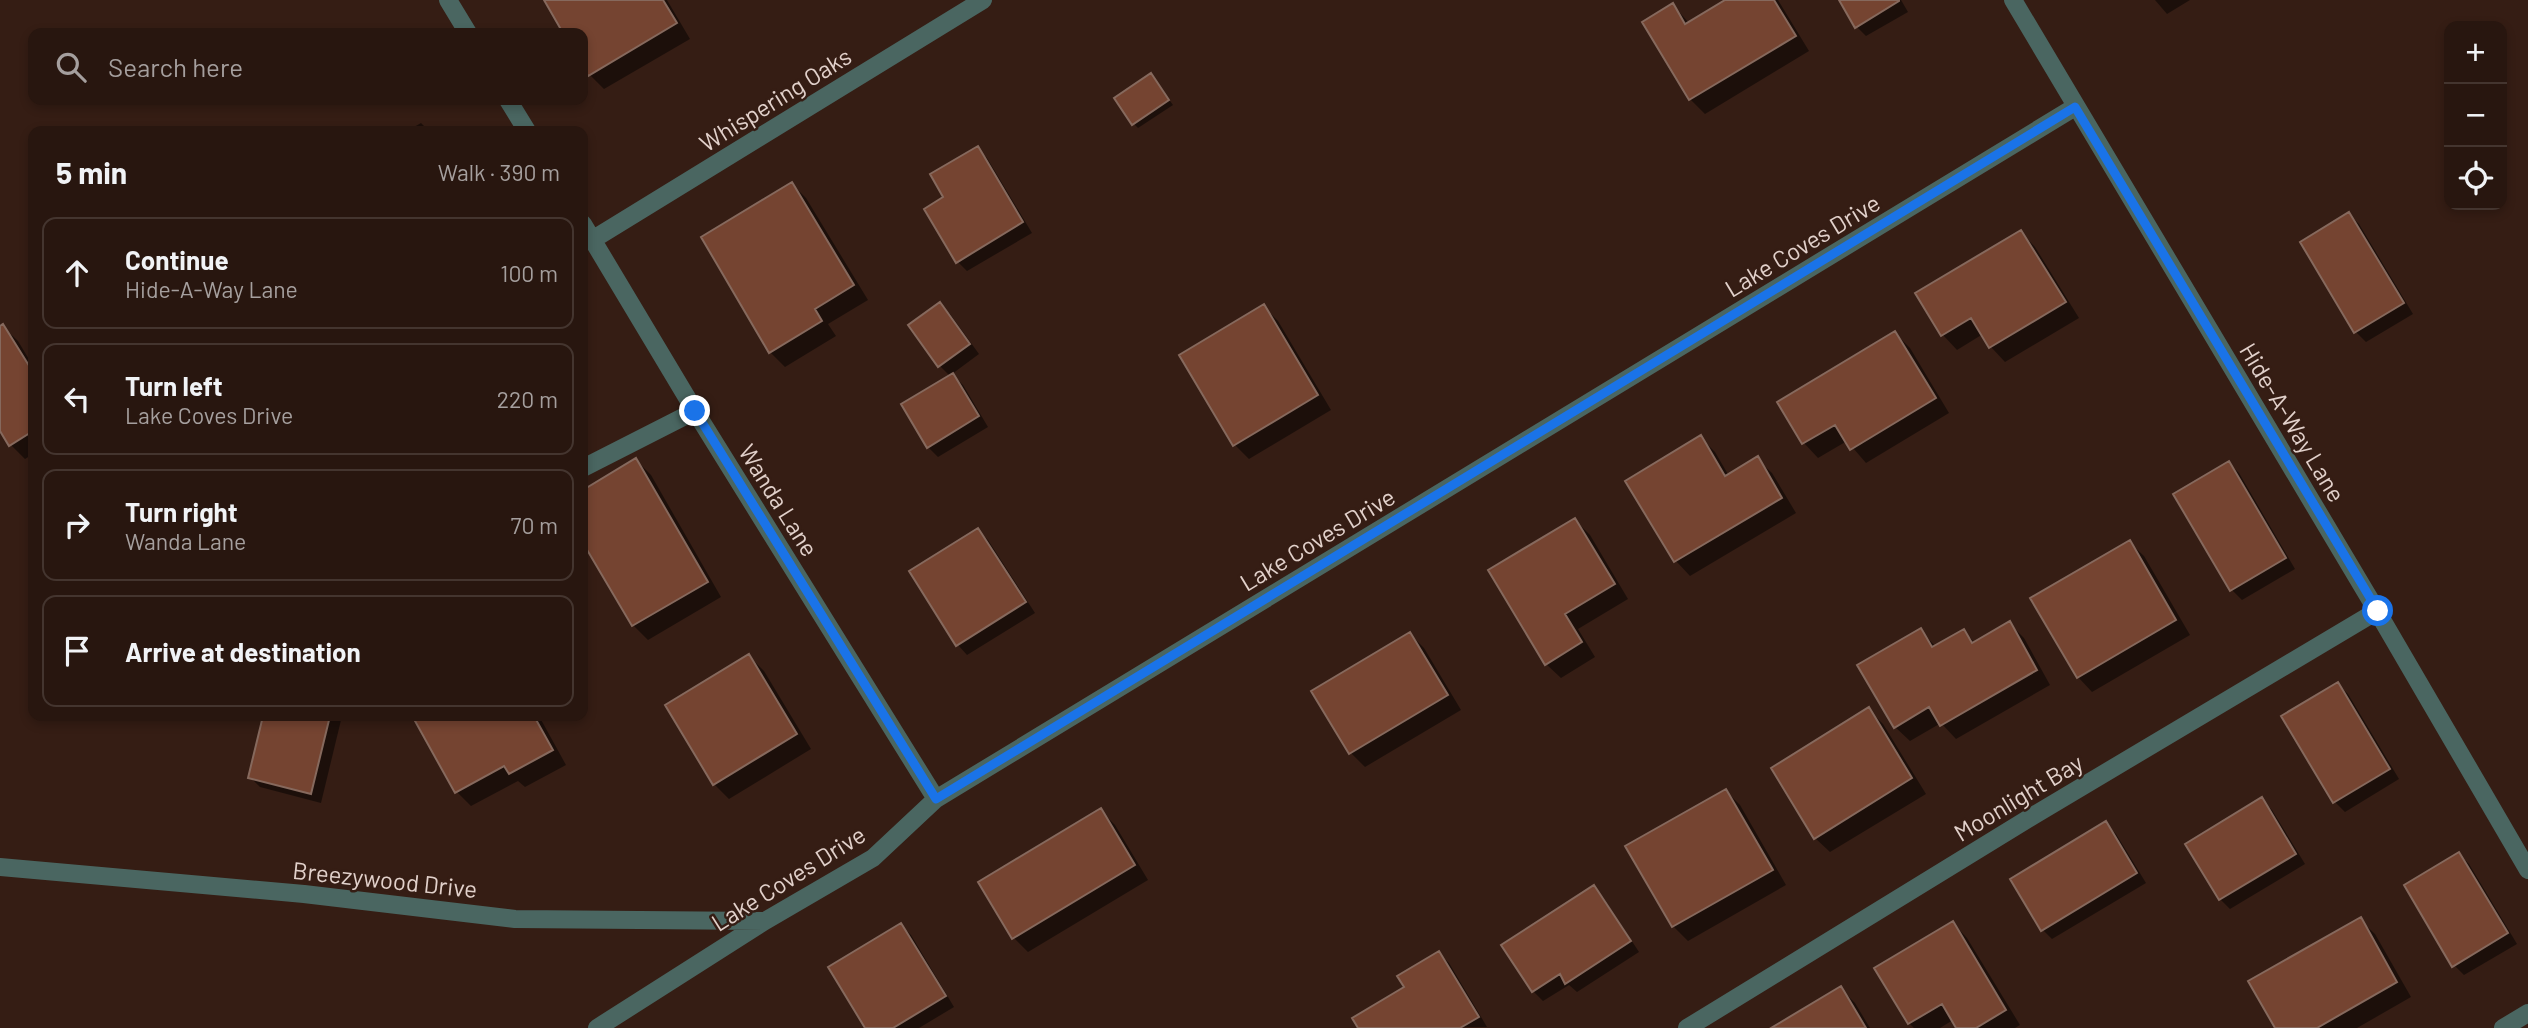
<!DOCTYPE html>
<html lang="en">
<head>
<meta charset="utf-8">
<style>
  body { margin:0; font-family:Barlow,sans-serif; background:#301f18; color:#f1f3f6 }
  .controls { position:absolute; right:21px; top:21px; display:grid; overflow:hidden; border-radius:14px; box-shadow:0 4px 10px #0003 }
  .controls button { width:63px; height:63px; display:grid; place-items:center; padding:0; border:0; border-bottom:2px solid #44352f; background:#28160f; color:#f1f3f6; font:35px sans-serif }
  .stop { position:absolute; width:21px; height:21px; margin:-16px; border:5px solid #1a73e8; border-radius:50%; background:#fff }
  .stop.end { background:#1a73e8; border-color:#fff; box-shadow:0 2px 7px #0008 }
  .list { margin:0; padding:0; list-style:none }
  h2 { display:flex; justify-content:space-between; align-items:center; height:91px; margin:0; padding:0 28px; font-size:30px }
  h2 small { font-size:23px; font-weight:400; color:#a59f9e }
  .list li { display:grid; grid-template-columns:46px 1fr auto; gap:21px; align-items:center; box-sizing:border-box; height:112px; margin:0 14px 14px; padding:0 14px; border:2px solid #44352f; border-radius:14px }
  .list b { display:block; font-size:26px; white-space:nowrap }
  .list p { margin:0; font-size:23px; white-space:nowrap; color:#a59f9e }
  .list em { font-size:23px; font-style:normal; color:#a59f9e }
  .icon { flex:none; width:38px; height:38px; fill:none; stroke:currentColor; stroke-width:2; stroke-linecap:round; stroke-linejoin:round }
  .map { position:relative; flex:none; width:2528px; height:1028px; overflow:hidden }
  .search { position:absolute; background:#28160f; box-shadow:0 4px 10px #0003; left:28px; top:28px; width:560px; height:77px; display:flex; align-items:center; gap:18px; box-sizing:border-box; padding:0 24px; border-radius:14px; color:#a59f9e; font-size:26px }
  .panel { position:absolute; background:#28160f; box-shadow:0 4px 10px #0003; left:28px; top:126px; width:560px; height:595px; border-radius:14px }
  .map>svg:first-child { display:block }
</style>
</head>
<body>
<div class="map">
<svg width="2528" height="1028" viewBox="0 0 2528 1028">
  <rect width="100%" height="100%" fill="#351d14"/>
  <path fill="#0007" d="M546,0h121l23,39 -86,50 -14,-14 -7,-12v-30h-18z
    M1728,0h50l31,51 -104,63 -15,-15 -17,-94 16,18z
    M1841,0h60l7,12 -42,24 -10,-10z
    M2155,0h35l-23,14z
    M1151,75l22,30 -35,23 -4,-4z
    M421,123l8,8h-22z
    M977,148l10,10 45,75 -65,38 -10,-10 -11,-63z
    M792,184l14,14 62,102 -40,24 8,12 -51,31 -15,-15z
    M2349,214l10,10 54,90 -47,28 -10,-10 -54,-89z
    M2021,232l14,15 44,71 -74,44 -14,-15 -8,-13 -26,16 -14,-15 -25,-41z
    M940,304l10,10 29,40 -27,20 11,11 25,42 -50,30 -10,-10 22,-71 -10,-10 -29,-40z
    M1264,307l14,14 53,89 -82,49 -14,-14z
    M0,324l18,17 15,25v88l-8,5 -14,-14 -11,-17z
    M1895,333l15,15 39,65 -83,50 -19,-22 -29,17 -14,-15 -24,-40z
    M1701,438l14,14 14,24 28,-17 15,14 24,40 -106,63 -14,-15 -48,-80z
    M636,460l15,15 70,122 -73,43 -15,-15 -50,-85v-48z
    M2229,463l10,10 56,96 -53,31 -10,-10 -57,-95z
    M1575,520l15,15 38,64 -50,30 17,28 -34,21 -15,-14z
    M978,530l10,10 47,73 -68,42 -9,-10 -46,-73z
    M2129,542l15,14 46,79 -98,57 -14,-15z
    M2009,623l15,15 26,47 -94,54 -15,-16 -31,18 -15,-14 25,-97 16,17 28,-16 11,12z
    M1410,634l14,14 37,62 -96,57 -14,-14z
    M749,656l15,15 47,78 -82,50 -15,-15z
    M2338,684l10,10 51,85 -54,33 -10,-10z
    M1869,710l14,14 43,70 -96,58 -15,-14z
    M265,716h77l-21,87 -61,-16 -10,-10z
    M428,716h111l27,49 -41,22 -7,-6 -47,25 -14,-14 -39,-70z
    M1726,791l14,14 46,80 -98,56 -15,-15 -45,-80z
    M2262,800l10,10 33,54 -75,45 -10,-10z
    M1101,811l14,14 33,55 -120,72 -15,-15z
    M2106,824l10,10 30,49 -94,56 -10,-10z
    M2459,854l10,10 48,80 -53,31 -10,-10z
    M1593,887l10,10 36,55 -62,40 -8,-7 -26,16 -10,-10 -30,-45z
    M2360,920l15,14 36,63 -54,31h-80z
    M1953,923l14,15 53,87 -5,3h-57l-5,-8 -13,8h-26l-5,-5 -32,-54z
    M901,925l10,10 43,72 -35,21h-52z
    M1439,953l10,10 38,64 -127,1 46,-41z
    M1841,989l14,14 15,25h-95z"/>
  <path fill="#754431" stroke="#86695d" stroke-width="2" d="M544,0h119l14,23 -89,53 -5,-9v-34h-20z
    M1725,0h49l22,36 -107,64 -47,-78 31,-19 12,21z
    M1839,0h60v1l-44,27z
    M1151,73l18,27 -37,25 -18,-27z
    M978,146l45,76 -67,41 -32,-54 19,-12 -13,-23z
    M792,182l62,103 -39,24 7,12 -53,32 -68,-116z
    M2349,212l55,91 -50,30 -54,-91z
    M2021,230l45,72 -77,46 -18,-30 -30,18 -26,-43z
    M940,302l30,42 -32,23 -30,-42z
    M1264,304l54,91 -85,51 -54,-91z
    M3,324l30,48v59l-24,15 -9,-15v-105z
    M1895,331l41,67 -86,52 -15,-25 -33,19 -25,-42z
    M953,373l26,43 -52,32 -26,-44z
    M1701,435l24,41 33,-20 24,42 -108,64 -49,-81z
    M636,458l72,124 -76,44 -49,-83v-53z
    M2229,461l57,97 -56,33 -57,-97z
    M1575,518l40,66 -50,30 17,28 -37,23 -57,-95z
    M978,528l48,74 -70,44 -47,-75z
    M2130,540l46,80 -99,58 -47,-80z
    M2010,621l27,49 -97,56 -11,-19 -35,21 -37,-63 64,-37 11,19 32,-18 8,14z
    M1410,632l38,63 -99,59 -38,-63z
    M749,654l48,80 -84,51 -48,-80z
    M2338,682l52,87 -57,34 -52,-87z
    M1869,707l43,71 -98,61 -43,-71z
    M263,716h67l-19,78 -63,-16z
    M425,716h109l19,34 -44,24 -5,-8 -49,27 -40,-72z
    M1726,789l47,81 -101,57 -47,-81z
    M2262,797l34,57 -77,46 -34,-56z
    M1101,808l34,57 -123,74 -34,-57z
    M2106,821l31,52 -96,58 -31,-52z
    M2459,852l49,81 -56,34 -48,-82z
    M1594,885l37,56 -66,43 -5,-10 -28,18 -31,-47z
    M2361,917l36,65 -80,46h-42l-27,-47z
    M1953,921l53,89 -30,18h-20l-14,-24 -34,20 -34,-56z
    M901,923l45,73 -53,32h-28l-37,-61z
    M1439,951l40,66 -19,11h-102l-6,-10 52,-31 -7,-11z
    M1841,986l25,42h-95z"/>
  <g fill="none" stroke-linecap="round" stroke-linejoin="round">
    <path stroke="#4a6661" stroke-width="18" d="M448,0l20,33
      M2013,0l364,611 151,259
      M508,100l19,31
      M583,224l112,187 241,388
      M592,240l391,-240
      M583,468l112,-57
      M0,867l304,27 211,25 249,2
      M597,1028l168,-107 108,-63 63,-59 1139,-692
      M1687,1028l349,-214 341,-203
      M2503,1028l25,-15"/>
  </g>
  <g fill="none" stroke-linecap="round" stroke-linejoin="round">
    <path stroke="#1a73e8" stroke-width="9" d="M695,411l241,388 1139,-692 303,504"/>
  </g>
  <g text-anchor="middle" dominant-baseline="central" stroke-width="5" stroke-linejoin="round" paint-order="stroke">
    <g font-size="24" fill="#e2d1cb" stroke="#351d14">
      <text transform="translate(775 99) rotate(-32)">Whispering Oaks</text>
      <text transform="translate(1802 245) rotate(-31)">Lake Coves Drive</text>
      <text transform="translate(2293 422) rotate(59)">Hide-A-Way Lane</text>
      <text transform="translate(779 500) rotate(58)">Wanda Lane</text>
      <text transform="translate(1317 539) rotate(-31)">Lake Coves Drive</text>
      <text transform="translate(2018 797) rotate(-31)">Moonlight Bay</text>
      <text transform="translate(788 878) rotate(-32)">Lake Coves Drive</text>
      <text transform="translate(385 879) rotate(6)">Breezywood Drive</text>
    </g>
  </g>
</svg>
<div class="controls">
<button>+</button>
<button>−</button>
<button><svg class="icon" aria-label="locate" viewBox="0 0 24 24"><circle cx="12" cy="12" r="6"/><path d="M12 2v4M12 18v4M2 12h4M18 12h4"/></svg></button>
</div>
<div class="stop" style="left:2378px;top:611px"></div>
<div class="stop end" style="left:695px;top:411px"></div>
<div class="search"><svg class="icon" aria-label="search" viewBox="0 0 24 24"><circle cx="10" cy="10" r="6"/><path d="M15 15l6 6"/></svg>Search here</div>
<section class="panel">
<h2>5 min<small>Walk · 390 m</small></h2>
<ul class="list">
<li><svg class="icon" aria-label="ahead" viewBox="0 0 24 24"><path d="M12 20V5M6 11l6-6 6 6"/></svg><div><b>Continue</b><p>Hide-A-Way Lane</p></div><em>100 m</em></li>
<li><svg class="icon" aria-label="left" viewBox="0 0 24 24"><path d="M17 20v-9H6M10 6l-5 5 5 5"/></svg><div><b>Turn left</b><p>Lake Coves Drive</p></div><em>220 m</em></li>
<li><svg class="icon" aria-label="right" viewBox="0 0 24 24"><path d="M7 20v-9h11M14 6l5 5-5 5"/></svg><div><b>Turn right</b><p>Wanda Lane</p></div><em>70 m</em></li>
<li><svg class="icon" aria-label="arrive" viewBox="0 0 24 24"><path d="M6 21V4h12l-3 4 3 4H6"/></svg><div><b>Arrive at destination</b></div></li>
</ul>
</section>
</div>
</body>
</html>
